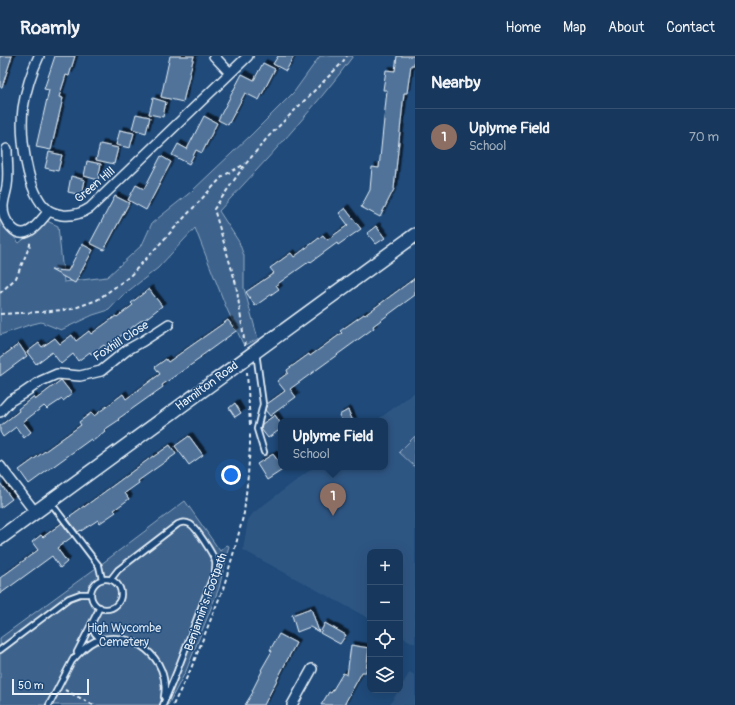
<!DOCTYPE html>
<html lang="en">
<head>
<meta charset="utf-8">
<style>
  body { margin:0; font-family:Pangolin,sans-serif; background:#203f62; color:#f1f3f6 }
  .controls { position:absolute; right:12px; bottom:12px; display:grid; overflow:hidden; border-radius:8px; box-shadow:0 4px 16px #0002 }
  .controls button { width:36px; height:36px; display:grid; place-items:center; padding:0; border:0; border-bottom:1px solid #365272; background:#17385c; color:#f1f3f6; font:20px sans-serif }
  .scale { position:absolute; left:12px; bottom:10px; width:77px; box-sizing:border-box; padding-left:4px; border:2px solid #e8f1f8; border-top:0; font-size:11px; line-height:14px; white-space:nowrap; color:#e8f1f8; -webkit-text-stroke:3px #1f4a7a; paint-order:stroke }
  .you { position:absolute; left:231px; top:419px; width:14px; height:14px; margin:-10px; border:3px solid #fff; border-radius:50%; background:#1a73e8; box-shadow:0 0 0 6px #1a73e833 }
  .badge { display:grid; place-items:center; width:26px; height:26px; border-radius:50%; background:#ffd166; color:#fff; font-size:13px; font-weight:700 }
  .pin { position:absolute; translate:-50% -33px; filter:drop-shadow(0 1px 2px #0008) }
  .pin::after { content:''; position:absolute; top:21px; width:14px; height:12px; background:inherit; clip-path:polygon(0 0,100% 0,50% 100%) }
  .popup { position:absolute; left:278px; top:362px; width:110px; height:52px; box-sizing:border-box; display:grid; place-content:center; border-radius:8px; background:#17385c; filter:drop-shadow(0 1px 3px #0005); font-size:13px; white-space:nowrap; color:#9eacbb }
  .popup b { font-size:15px; color:#f1f3f6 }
  .popup::after { content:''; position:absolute; left:50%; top:100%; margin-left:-8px; border:8px solid transparent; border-top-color:#17385c }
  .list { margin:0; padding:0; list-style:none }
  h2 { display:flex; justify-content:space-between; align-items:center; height:52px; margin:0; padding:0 16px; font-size:17px }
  h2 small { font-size:13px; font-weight:400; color:#9eacbb }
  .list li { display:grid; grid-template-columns:26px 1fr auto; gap:12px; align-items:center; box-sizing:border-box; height:56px; padding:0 16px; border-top:1px solid #365272 }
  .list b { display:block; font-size:15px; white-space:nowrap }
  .list p { margin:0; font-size:13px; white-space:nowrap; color:#9eacbb }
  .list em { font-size:13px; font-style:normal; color:#9eacbb }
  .icon { flex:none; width:22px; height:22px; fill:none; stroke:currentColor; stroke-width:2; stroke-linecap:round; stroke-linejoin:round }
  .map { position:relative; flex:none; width:415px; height:649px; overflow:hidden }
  header { display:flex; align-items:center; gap:24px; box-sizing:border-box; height:56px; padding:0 20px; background:#17385c; border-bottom:1px solid #365272 }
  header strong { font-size:19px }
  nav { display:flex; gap:22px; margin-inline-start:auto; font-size:14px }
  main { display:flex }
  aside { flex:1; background:#17385c }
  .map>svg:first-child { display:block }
</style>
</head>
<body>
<header>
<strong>Roamly</strong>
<nav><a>Home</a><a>Map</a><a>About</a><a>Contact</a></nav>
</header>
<main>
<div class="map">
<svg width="415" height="649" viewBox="0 0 415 649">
  <defs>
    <filter id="shadow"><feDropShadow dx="3.5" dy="-3.5" stdDeviation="0" flood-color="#0009"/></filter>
  </defs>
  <rect width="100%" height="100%" fill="#1f4a7a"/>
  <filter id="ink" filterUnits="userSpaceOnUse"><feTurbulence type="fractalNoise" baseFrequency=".025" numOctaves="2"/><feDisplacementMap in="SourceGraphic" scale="8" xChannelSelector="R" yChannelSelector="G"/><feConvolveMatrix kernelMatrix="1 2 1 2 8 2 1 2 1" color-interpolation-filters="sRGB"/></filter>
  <g filter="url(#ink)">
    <path fill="#2e5683" d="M415,336v252l-15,-8v-84h-30v67l-127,-69 5,-30 5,-7 61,-46h71v-46h-9z
      M410,616l5,4v29h-26l10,-15h1v-2z"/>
    <path fill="#3c628c" stroke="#92aac2" d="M320,0h33c-40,55 -88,105 -134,155l20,31 5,14v32l14,51 -14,7 -18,-39 -31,-79 -37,40 -36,28 -13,14 -16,5 -32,15 -20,-8 -12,3 -29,10v-115l19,23 28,-22 11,5 6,56 43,-5 35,-32 10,-22 40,-32 59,-56 43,-43z
      M415,380v31l-16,-15z
      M185,445l35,50 7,-6 2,1 -10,42 -33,83 -18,34h-168v-67l96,-70z"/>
    <path fill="#517399" stroke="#e8f1f8" filter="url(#shadow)" d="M0,0h12l-10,31h-2z
      M55,0h20l-6,20 -3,-1 -7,22 4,1 -12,52 -15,-3 13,-57 -5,-1z
      M170,0h24l-11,46 -22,-5z
      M278,0h16l-8,15 -13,-7z
      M397,0h18l-1,9h-3l-4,28h-3l-10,96 -14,28 -19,-10 9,-17 2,-23 7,1 8,-78h-4l3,-20 9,1z
      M263,7l12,6 -16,31 -14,-7 -17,32 -10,-5 24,-46 12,6z
      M153,42l13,4 -3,15 -14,-3z
      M136,58l14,3 -4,16 -14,-4z
      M204,60l13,7 -15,30 -6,-3 -7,14 -17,-9 6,-11 9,5z
      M120,74l14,3 -4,15 -14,-3z
      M100,88l18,4 -4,16 -18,-4z
      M49,96l13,3 -4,16 -13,-3z
      M161,100l10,6 -25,48 -18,-10 8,-15 8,4z
      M87,105l14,3 -3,16 -14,-4z
      M71,120l14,4 -3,15 -14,-3z
      M115,140l14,7 -25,47 -14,-7z
      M345,152l16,21 -23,16 -1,-2 -26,19 -1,-1 -34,24 3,4 -24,17 -9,-14 28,-19 -4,-5 21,-15 3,4 29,-22 4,5 21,-15 -9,-12z
      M376,170l9,12 -9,6 -9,-11z
      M82,188l11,6 -18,33 -24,-13 17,1z
      M415,222v17l-42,31 1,2 -84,61 6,8 -26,19 -5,-6 2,-6 18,-13 -8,-10 11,-8 -1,-3 22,-16 1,2 32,-23 -2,-2 24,-17 1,1z
      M149,233l13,17 -18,14 -1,-1 -37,28 -2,-2 -13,9 -1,-2 -12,9 -5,-7 -12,10 -9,-12 -16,12 -9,-12 12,-9 3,4 13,-9 5,6 12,-9 4,6 13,-10 2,3 25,-18 1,1 16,-12 -2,-2z
      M228,264l8,11 -36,26 1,1 -39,27 1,2 -45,32 1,1 -15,10 1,1 -12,10 -2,-2 -62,45 -10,-14 62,-45 -2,-3 12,-9 3,3 29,-22 3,5 34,-25 -5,-7 11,-8 2,3z
      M19,288l8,12 -27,20v-18z
      M61,324l11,14 -9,7 -1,-2 -15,10 -3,-3 -21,16 8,10 -7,6 -8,-11 -13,10 -3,-5v-6l19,-15 -1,-2 15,-12 2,3z
      M235,347l6,10 -6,4 -6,-9z
      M348,354l5,11h-11l-3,-6z
      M275,359l6,9v5l-13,9 -7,-9 1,-5z
      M189,380l14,19 -14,10 -14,-19z
      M170,389l6,9 -38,27 1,2 -14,10 4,6 -15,11 2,2 -16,11 -2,-3 -17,11v-1l-3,2 -10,-13 3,-3h-1l14,-10v1l69,-51v1z
      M273,398l8,11v2h1l2,2 -17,11 -10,-16z
      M0,427l12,16 -12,9z
      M62,467l10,14 -15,11 10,14 -7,6 -8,-12 -52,38v-16l38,-28 -6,-8 9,-7 2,2z
      M311,552l8,24 -9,-5 -13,5 -5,-17z
      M325,567l21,12 -6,9 -20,-11z
      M279,578l17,9 -32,62h-19l8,-13 -1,-1 10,-20 -1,-1 11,-19 -2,-1z
      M351,589l18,3 -3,24h-4l-18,33h-23l8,-13 2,1 12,-20 4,2z"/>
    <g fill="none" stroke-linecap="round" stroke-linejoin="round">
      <g stroke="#e8f1f8" stroke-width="8">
        <path id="lane" d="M256,296l7,52 -6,25 7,23
          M51,447l48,63 3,13
          M91 538a15 15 0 1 1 30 0a15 15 0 1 1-30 0Z
          M111,523l7,-9 60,-46c4,-2 8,-2 12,0 6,3 23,30 25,37 1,3 0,6 0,10l-38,100 -14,34
          M92,567c0,8 3,13 11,17
          M0,594l69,-52 11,-4h11
          M77,596l23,-45
          M72,605c7,-8 14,-16 23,-20 37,-13 76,17 69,56
          M49,649l24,-46"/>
      </g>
      <g stroke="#e8f1f8" stroke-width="12">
        <path id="street" d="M39,0c-8,17 -13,33 -16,52 -3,26 3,85 25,102 3,2 9,4 14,5 11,1 19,-1 28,-7l158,-152
          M214,0l16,17
          M7,93c0,12 2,25 0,37 -1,7 -4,14 -4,21 0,7 3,15 8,20 15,17 28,-5 38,-16
          M0,356l10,-11 12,-7 19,-13 16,-7 23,2 21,-5 26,-21 16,-9 26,-17
          M0,410l35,46
          M292,649l20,-36"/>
      </g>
      <g stroke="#e8f1f8" stroke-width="16">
        <path id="secondary" d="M0,482l415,-303"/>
      </g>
      <path stroke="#e8f1f8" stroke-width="2" stroke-dasharray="4 3" stroke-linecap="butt" d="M0,237l16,-15 14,-33v-5
        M0,258l41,-2 31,-3 25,-9 32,-23 94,-101 22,-12
        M245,290l-9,-62 -22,-75 30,-43 24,-29 73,-73 6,-8
        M247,316l3,53
        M65,634l28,15
        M173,649l17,-34 33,-82 12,-41 9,-35 4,-38 2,-30v-11"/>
      <use href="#lane" stroke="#1f4a7a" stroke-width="4.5"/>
      <use href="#street" stroke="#1f4a7a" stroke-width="9"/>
      <use href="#secondary" stroke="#1f4a7a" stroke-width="13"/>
    </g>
  </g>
  <g text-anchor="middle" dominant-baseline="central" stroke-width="3" stroke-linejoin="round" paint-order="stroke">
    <g font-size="12" fill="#e8f1f8" stroke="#1f4a7a">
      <text transform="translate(95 129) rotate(-40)">Green Hill</text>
      <text transform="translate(121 285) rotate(-33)">Foxhill Close</text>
      <text transform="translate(207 330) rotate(-36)">Hamilton Road</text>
      <text transform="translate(206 546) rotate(-70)">Benjamin's Footpath</text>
    </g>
    <g font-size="12" fill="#d7e3ed" stroke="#1f4a7a">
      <text x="124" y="572">High Wycombe<tspan x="124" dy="14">Cemetery</tspan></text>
    </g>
  </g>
</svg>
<div class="controls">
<button>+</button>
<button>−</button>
<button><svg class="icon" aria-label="locate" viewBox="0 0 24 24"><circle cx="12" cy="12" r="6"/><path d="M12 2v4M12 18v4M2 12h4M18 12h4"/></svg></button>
<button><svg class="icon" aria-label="layers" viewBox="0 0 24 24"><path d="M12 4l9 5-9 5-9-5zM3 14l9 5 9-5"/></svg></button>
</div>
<div class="scale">50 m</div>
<div class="you"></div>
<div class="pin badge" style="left:333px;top:460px;background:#8d6e63">1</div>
<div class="popup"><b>Uplyme Field</b>School</div>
</div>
<aside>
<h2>Nearby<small></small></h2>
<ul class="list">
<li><span class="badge" style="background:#8d6e63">1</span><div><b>Uplyme Field</b><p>School</p></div><em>70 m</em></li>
</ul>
</aside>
</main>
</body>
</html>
